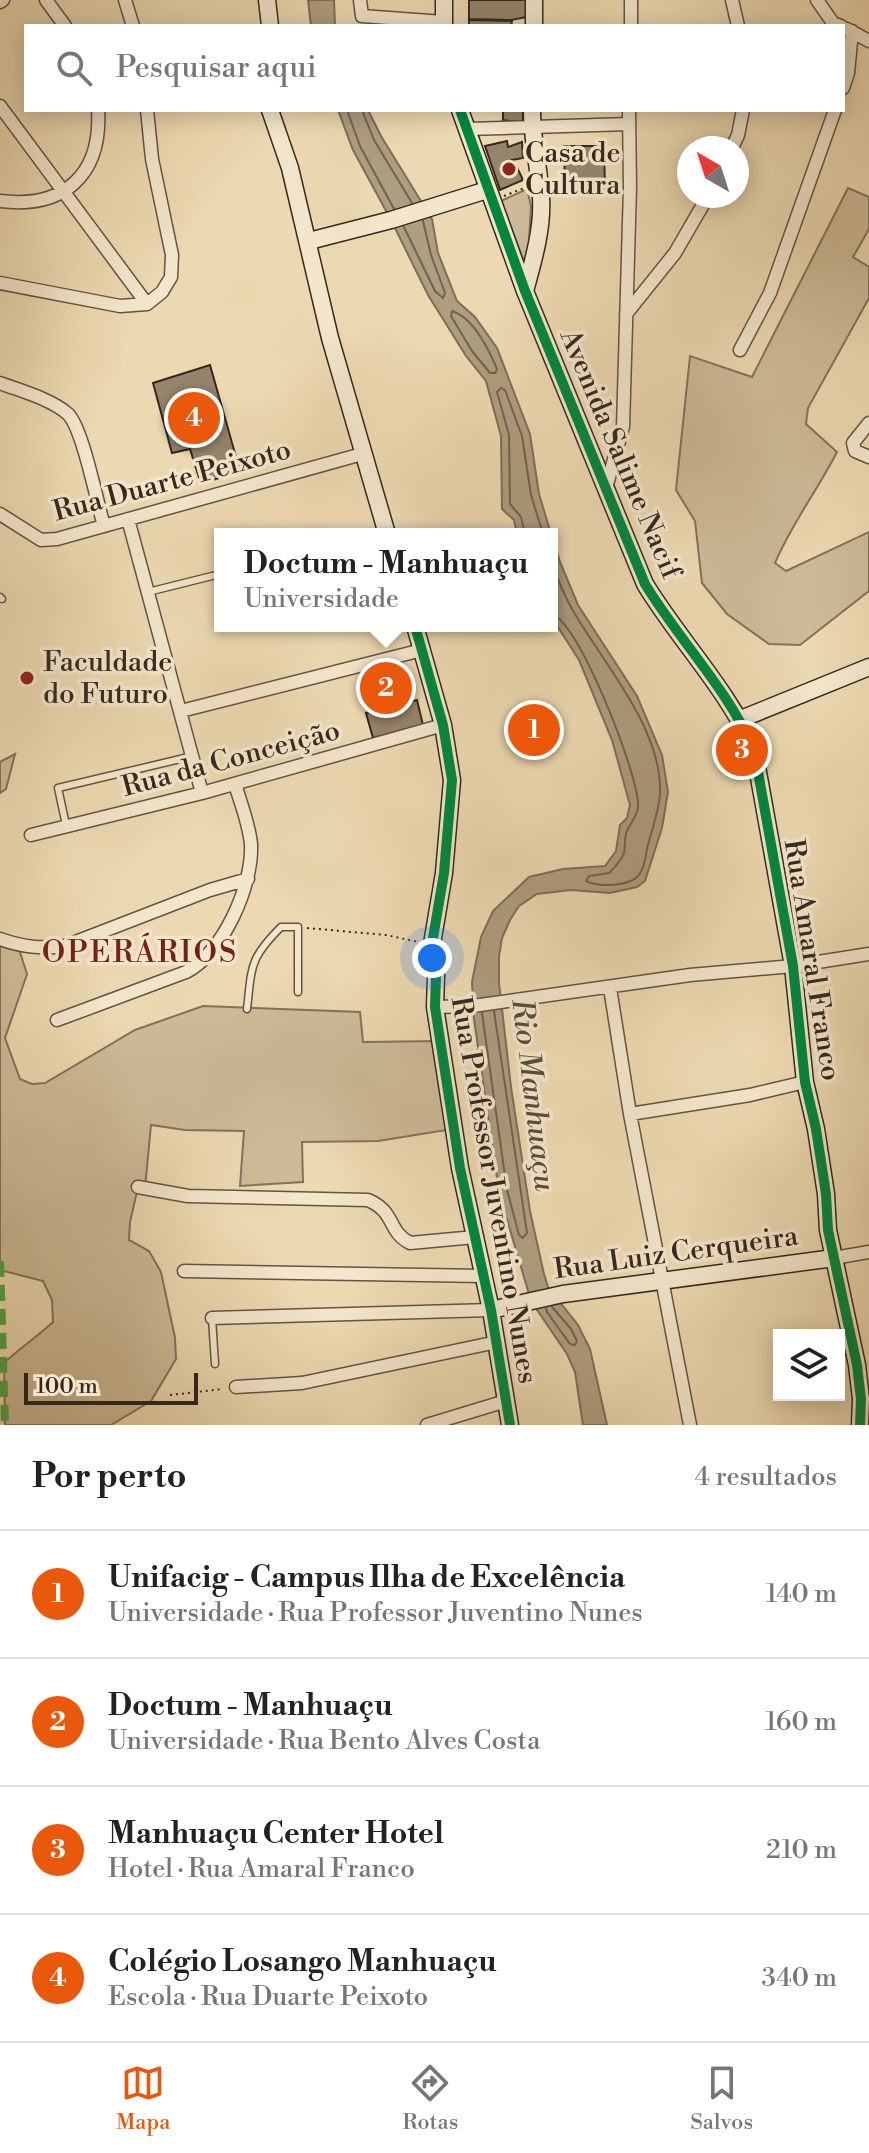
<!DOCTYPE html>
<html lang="pt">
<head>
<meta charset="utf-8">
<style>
  body { margin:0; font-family:"Libre Bodoni",serif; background:#f2f2f2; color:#222 }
  .controls { position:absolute; right:24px; bottom:24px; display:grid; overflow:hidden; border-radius:0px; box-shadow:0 4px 20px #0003 }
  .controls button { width:72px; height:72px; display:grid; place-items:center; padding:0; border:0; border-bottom:2px solid #e0e0e0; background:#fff; color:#222; font:40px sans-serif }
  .compass { position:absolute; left:677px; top:136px; width:72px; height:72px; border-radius:50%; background:#fff; box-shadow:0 4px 20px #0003; rotate:321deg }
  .scale { position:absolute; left:24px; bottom:20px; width:174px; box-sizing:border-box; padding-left:8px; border:4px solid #37281f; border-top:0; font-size:22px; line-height:28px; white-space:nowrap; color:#37281f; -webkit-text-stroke:6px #f3e6cc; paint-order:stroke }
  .you { position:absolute; left:432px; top:958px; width:28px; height:28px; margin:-20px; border:6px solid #fff; border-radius:50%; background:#1a73e8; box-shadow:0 0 0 12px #1a73e833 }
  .badge { display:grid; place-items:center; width:52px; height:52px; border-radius:50%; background:#ea580c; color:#fff; font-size:26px; font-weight:700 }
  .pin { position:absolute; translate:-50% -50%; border:4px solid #fff; box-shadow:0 2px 8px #0006 }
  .popup { position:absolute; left:214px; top:528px; width:344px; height:104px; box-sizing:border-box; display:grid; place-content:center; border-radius:0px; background:#fff; filter:drop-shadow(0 2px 6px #0005); font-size:26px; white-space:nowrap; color:#767676 }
  .popup b { font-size:30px; color:#222 }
  .popup::after { content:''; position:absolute; left:50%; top:100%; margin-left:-16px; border:16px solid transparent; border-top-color:#fff }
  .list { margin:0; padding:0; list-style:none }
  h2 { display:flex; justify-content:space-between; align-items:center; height:104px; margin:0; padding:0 32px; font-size:34px }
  h2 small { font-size:26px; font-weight:400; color:#767676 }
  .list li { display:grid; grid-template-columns:52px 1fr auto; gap:24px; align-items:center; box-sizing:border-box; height:128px; padding:0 32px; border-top:2px solid #e0e0e0 }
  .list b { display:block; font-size:30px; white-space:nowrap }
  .list p { margin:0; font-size:26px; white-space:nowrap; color:#767676 }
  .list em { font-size:26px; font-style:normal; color:#767676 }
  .icon { flex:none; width:44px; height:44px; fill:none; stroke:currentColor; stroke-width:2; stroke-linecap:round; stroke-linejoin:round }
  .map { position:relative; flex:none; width:869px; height:1425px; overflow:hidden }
  .search { position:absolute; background:#fff; box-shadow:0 4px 20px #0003; left:24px; right:24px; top:24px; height:88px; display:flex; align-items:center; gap:20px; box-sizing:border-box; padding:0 28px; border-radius:0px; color:#767676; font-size:30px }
  .sheet { height:616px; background:#fff }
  nav { display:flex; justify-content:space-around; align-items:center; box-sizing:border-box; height:112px; border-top:2px solid #e0e0e0; background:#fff; font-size:22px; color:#767676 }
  nav a { display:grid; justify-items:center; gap:4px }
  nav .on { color:#ea580c }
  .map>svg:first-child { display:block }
</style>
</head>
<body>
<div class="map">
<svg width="869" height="1425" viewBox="0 0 869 1425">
  <rect width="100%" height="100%" fill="#ecd9b1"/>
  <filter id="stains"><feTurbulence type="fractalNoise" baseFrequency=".0025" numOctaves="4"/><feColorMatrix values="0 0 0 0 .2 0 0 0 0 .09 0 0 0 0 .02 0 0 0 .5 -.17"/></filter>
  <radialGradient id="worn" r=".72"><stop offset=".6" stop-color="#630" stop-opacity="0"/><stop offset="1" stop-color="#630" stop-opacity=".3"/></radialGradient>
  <path fill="#cdbb98" stroke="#82725c" stroke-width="2" d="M848,188l21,9v32l-16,28 16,10v31l-61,110 -2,16 31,28c-20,39 -45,71 -62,111l11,8 83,-39v59l-69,54 -31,-1 -42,-30 -25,-31 -7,-62 -19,-31 14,-134 62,21z
    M527,189l4,17 -3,54 -4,2 -23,-61z
    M15,754l-9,35 -6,4v-31z
    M0,939l18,7 9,28 -22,64 15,41 12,5 13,-1 90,-53 68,-24 157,6 3,30 77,-1 13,88 -75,12 -76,1 1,40 -63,4 4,-55 -59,-1 -34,-5 -6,63 -7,-1 -8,35 -1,18 20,11 12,21 14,66 1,21 -25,42 -40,24h-106l-1,-62c16,-15 33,-26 49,-41l-1,-22 -9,-19 -43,-11z"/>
  <path fill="#ae9d7f" stroke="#7e6e59" stroke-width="2" d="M308,0h26l1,26h-24z
    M338,110h30l13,26 51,83 6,34 19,48 18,16 22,31 33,86 9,60 12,40h-34l-3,-14 -12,-11 -1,-73 -15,-55 -20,-25 -38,-61 -37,-75 -38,-70z
    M552,537l8,25 18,43 59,91 25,59 6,37 -6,36 -17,53 -8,6 -27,6 -39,-3 -34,4 -18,12 -9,14 -8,18 -3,18v27l12,104 19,124 14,63 4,13 30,38 12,24 17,76h-24l-8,-53 -8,-18 -36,-53 -32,-109 -25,-173 -2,-37 9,-45 12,-26 36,-34 34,-8 42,-3 11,-15 4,-26 7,-7 3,-13 -18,-65 -21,-51 -12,-29 -27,-42z"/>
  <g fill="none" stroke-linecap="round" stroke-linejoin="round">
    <path stroke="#72624f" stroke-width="2" d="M347,110l13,36 34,63
      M362,110l12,30 38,63
      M404,227l31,64 8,7 2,-5 -14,-38 -8,-34
      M452,311c21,6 37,39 45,58l-2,4h-5l-18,-22 -21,-35z
      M525,534l-4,-17 -11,-13 -1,-69 -12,-43 4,-4 4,2 17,46 9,59 12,39
      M552,565c6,14 12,30 20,44 30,53 91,120 88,185 -1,16 -7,32 -11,47 -4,12 -3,32 -16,39 -13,6 -35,7 -47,1l3,-5 20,-3c5,-5 13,-13 15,-20 2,-8 -1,-16 4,-24 4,-8 9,-13 10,-22 3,-27 -61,-190 -86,-192
      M482,1013l25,177 12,45 4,3 4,-5 -33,-222
      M546,1308l1,4 23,32 5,1 2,-4 -6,-12 -19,-22"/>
  </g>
  <path fill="#95846b" stroke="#37281f" stroke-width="2" d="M469,0h58v17l-16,3 -42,-1z
    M469,20l43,1 -1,5h-42z
    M503,110h20v13l-20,-3z
    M507,141l1,6 14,-5 1,16 -17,3 2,7 8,-3 7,15 -23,10 -15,-44z
    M564,146h40l1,43 -40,-1z
    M210,365l30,106 -39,13 -11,-35 -18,4 -19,-70z
    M417,700l6,25 -50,13 -7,-25z
    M841,1331l6,24 -8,1v-21h-26z"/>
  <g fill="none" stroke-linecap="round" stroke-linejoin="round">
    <g stroke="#645444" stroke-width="9">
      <path id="lane" d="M148,592l72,-18
        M0,597l2,2
        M232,627l5,-1
        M66,825l-8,-37 135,-32
        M247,1009c5,-43 2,-50 34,-82h17v65
        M212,1318l3,46"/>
    </g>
    <g stroke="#645444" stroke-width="15">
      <path id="street" d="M46,0l19,26
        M125,0l8,26
        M360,0l2,16 81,6
        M732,0l6,26
        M817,0l16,23 8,3
        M0,2l3,-2
        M631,26v-26
        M847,29l22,12
        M843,88l5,-15 4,-42
        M0,106l147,198
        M467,129l162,-5
        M732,148l6,-13 5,-25
        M0,201c64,8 102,-26 98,-91
        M0,283l120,23 27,-2 15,-12 9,-15 1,-22 -20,-96 -5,-49
        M626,314l49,-61 33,-57
        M740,350l30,-57 65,-183
        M0,383c21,8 51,16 68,31 15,15 29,89 36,112
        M869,423l-16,20 2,8 14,6
        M606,488l17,-61 7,-239 -1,-78
        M0,514l41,26 16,-1 305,-85
        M128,519l74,274
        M181,711l241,-61
        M31,835l171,-42 241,-68
        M0,939c23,8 41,10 65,7l145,-56 38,-11
        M610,988l20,126 60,311
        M435,1007l38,-1 217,-31 103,-9 76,-12
        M57,1020l129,-48c37,-19 67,-86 65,-128 -2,-20 -10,-40 -16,-60
        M630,1114l120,-19 55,-13
        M138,1187l50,9 180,4c28,12 19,31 42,43l65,-6
        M834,1258l35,-6
        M184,1271l300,5
        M212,1318l279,-8
        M236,1387l66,-4 195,-41
        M427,1425l79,-24"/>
    </g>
    <g stroke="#37281f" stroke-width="19">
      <path id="secondary" d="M267,0l3,26
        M444,26v-26
        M534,26v-26
        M270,110l20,58 40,170 57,196
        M460,110l65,181 120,293c34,56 84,107 109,166l39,216 12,116 11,47 10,65 2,36 29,135 4,34 -1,26
        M309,241l82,-21 96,-30
        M525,291c8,-29 18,-63 16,-93 -2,-30 -9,-58 -9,-88
        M415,626l28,99 9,55 -8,93 -12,71 4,32 -1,31 25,161 31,142 19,115
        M741,719l128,-52
        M491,1310l72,-16 271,-36"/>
    </g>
    <path stroke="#37281f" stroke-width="2" stroke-dasharray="2 4" stroke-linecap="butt" d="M504,196l20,-8
      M307,928l79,7 33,7
      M170,1395l53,-6"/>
    <use href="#lane" stroke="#f3e6cc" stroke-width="6"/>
    <use href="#street" stroke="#f3e6cc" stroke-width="12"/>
    <use href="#secondary" stroke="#f3e6cc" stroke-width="16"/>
    <path stroke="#53a341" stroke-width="8" stroke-dasharray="16 8" stroke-linecap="butt" d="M0,1261l5,164"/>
    <g stroke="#f3e6cc" stroke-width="15">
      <path id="cycleway" d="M460,110l65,181 120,293c34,56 84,107 109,166l39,216 12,116 11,47 10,65 2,36 29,135 4,34 -1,26
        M415,626l28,99 9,55 -8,93 -12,71 4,32 -1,31 25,161 31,142 19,115"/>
    </g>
    <use href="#cycleway" stroke="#00873e" stroke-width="10"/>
  </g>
  <g fill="#8f2418" stroke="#f3e6cc" stroke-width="3">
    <circle cx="509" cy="169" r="8"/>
    <circle cx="27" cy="678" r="8"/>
  </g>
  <g text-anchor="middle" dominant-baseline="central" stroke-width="7" stroke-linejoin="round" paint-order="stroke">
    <g font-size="28" fill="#37281f" stroke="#f3e6cc" text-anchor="start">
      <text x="525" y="153">Casa de<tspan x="525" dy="32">Cultura</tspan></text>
      <text x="43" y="662">Faculdade<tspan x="43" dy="32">do Futuro</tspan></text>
    </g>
    <g font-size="28" fill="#37281f" stroke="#f3e6cc">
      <text transform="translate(620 454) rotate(67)">Avenida Salime Nacif</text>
      <text transform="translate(172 481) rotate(-15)">Rua Duarte Peixoto</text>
      <text transform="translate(231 759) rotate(-15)">Rua da Conceição</text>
      <text transform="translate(812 960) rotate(81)">Rua Amaral Franco</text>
      <text transform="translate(494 1190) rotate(80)">Rua Professor Juventino Nunes</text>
      <text transform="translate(676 1253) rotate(-8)">Rua Luiz Cerqueira</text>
    </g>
    <g font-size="30" letter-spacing="2" fill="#7a1f14" stroke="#f3e6cc">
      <text x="140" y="953">OPERÁRIOS</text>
    </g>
    <g font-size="30" font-style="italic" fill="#5b4b3c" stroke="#f3e6cc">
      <text transform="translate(533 1095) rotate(83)">Rio Manhuaçu</text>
    </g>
  </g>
  <rect width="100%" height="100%" filter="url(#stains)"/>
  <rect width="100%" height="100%" fill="url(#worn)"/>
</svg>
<div class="controls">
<button><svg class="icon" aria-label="layers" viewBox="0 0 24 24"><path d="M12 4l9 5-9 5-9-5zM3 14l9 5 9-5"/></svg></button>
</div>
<svg class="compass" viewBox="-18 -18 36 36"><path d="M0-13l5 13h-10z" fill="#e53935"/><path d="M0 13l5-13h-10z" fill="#767676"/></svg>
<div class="scale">100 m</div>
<div class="you"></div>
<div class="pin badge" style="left:534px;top:730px">1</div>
<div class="pin badge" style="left:386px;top:688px">2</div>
<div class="popup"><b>Doctum - Manhuaçu</b>Universidade</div>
<div class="pin badge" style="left:742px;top:750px">3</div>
<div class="pin badge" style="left:194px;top:418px">4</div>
<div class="search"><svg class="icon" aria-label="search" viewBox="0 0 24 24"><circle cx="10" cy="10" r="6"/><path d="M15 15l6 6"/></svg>Pesquisar aqui</div>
</div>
<section class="sheet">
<h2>Por perto<small>4 resultados</small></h2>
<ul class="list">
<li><span class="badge">1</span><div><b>Unifacig - Campus Ilha de Excelência</b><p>Universidade · Rua Professor Juventino Nunes</p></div><em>140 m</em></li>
<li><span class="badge">2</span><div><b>Doctum - Manhuaçu</b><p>Universidade · Rua Bento Alves Costa</p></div><em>160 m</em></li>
<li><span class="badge">3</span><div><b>Manhuaçu Center Hotel</b><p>Hotel · Rua Amaral Franco</p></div><em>210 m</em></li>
<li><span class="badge">4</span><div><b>Colégio Losango Manhuaçu</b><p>Escola · Rua Duarte Peixoto</p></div><em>340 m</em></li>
</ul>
</section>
<nav>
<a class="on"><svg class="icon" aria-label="map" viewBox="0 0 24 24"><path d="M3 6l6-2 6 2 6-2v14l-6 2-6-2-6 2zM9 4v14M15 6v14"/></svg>Mapa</a>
<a><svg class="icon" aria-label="directions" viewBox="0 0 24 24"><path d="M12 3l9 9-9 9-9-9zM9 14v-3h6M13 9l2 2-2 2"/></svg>Rotas</a>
<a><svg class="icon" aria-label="saved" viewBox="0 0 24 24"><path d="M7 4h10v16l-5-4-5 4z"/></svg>Salvos</a>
</nav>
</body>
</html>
